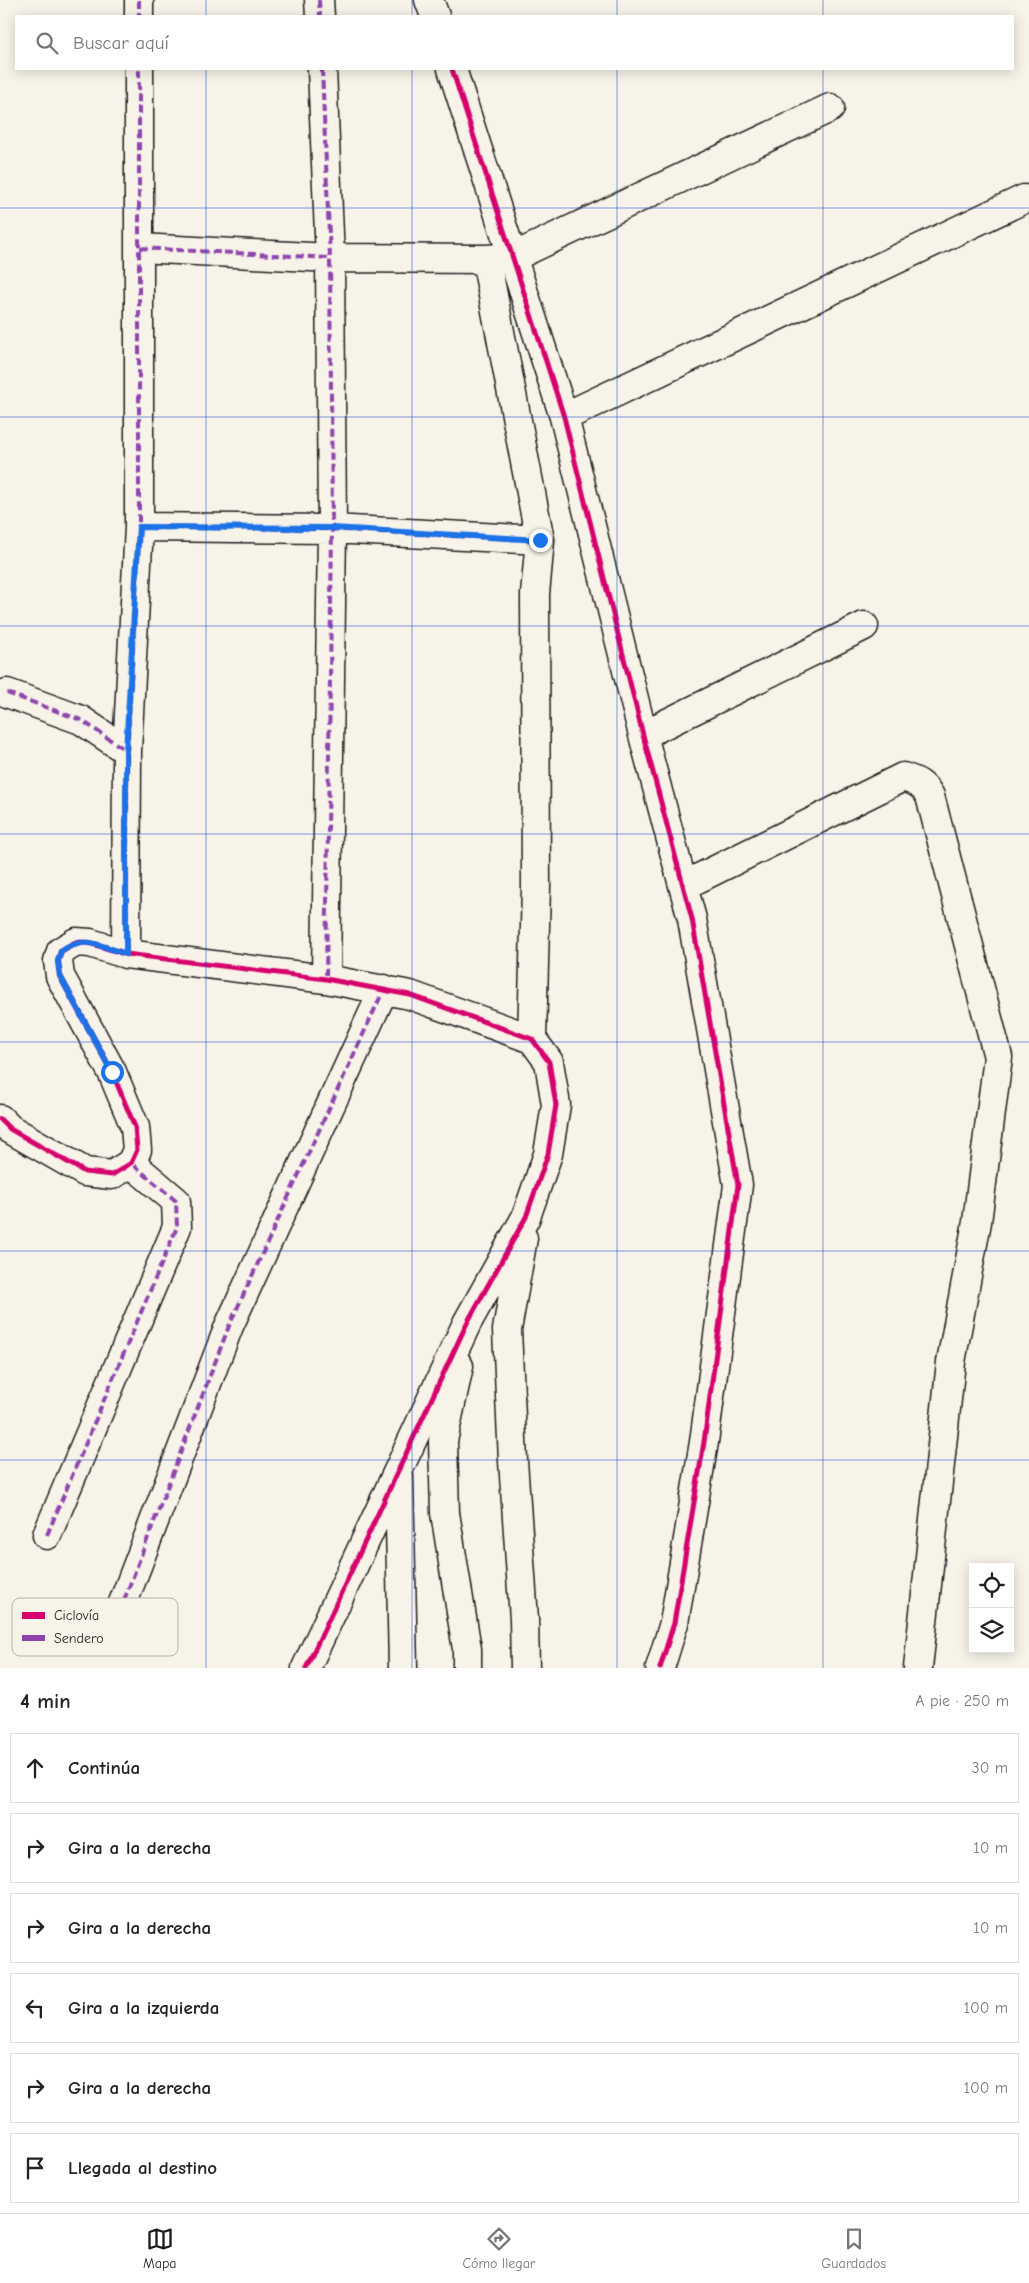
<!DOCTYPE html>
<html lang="es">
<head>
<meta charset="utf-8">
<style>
  body { margin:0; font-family:"Comic Neue",sans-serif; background:#f2f2f2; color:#222 }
  .controls { position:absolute; right:15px; bottom:15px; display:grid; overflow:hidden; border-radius:0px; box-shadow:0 2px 12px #0003 }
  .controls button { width:45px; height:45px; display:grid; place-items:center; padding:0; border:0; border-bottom:1px solid #e0e0e0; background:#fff; color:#222; font:25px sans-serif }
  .stop { position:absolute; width:15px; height:15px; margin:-11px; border:4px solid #1a73e8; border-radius:50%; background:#fff }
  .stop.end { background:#1a73e8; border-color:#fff; box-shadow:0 1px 5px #0008 }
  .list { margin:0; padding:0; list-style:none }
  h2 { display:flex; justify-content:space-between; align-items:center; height:65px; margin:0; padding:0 20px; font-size:21px }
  h2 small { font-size:16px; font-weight:400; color:#767676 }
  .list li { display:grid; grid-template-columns:32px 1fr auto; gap:15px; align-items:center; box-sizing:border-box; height:70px; margin:0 10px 10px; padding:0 10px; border:1px solid #e0e0e0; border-radius:0px }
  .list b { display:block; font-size:19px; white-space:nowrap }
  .list em { font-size:16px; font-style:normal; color:#767676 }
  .icon { flex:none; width:28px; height:28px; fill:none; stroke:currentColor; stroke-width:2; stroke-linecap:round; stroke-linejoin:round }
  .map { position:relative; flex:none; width:1029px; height:1668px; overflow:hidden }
  .search { position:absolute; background:#fff; box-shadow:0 2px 12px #0003; left:15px; right:15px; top:15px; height:55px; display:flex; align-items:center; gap:12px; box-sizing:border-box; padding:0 18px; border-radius:0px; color:#767676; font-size:19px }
  .sheet { height:545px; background:#fff }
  nav { display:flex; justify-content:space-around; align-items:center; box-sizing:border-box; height:70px; border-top:1px solid #e0e0e0; background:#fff; font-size:14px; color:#767676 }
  nav a { display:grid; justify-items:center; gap:2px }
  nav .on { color:#1c1c1c }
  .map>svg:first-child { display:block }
</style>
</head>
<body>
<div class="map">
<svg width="1029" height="1668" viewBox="0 0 1029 1668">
  <rect width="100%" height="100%" fill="#f7f3e8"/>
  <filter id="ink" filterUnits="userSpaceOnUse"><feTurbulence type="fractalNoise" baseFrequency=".02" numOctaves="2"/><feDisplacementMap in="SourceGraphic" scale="10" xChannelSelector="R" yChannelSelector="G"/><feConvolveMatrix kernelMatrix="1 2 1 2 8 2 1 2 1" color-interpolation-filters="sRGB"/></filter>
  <g filter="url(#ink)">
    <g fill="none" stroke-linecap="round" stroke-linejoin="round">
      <g stroke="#1c1c1c" stroke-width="31">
        <path id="minor" d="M139,0v16
          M319,0l1,16
          M429,0l6,16
          M322,69l8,189 2,271 -6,450
          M452,69l112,348 79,318 49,184 46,266 -34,257 -30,181 -14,45
          M140,248l190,10 156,1
          M564,417l460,-218
          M139,527l193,2 208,11
          M7,693l74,27 46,31
          M643,735l221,-109
          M683,886l220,-109c13,4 20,7 27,19l68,261 -21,165 -26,140 -33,306
          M126,954l1,-203 12,-224v-458
          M532,1039l4,-152 -1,-293 5,-54 -54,-281 27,-2 317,-149
          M0,1119l10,10 75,43 27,3 19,-12 6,-13 -2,-23 -23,-55 -52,-96 -2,-15 3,-10 15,-9 14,1 36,11 200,25 84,16 122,44 17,23 7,43 -8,49 -22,63 -59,106 -161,345
          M523,1238l-16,92 6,131 11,158 1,49
          M459,1366l-16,75 2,72 22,136v19
          M399,1476l4,192
          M47,1535l130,-308 -1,-26 -45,-38
          M111,1634l118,-308 155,-337"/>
      </g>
      <use href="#minor" stroke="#f7f3e8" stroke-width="28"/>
      <path stroke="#8e44ad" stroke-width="4" stroke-dasharray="8 4" stroke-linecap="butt" d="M139,0v16
        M319,0l1,16
        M322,69l8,189 2,271 -6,450
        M140,248l190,10
        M139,527l193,2 208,11
        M7,693l74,27 46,31
        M126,954l1,-203 12,-224v-458
        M47,1535l130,-308 -1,-26 -45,-38
        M111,1634l118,-308 155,-337"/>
      <g stroke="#f7f3e8" stroke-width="8">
        <path id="cycleway" d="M452,69l112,348 79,318 49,184 46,266 -34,257 -30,181 -14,45
          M0,1119l10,10 75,43 27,3 19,-12 6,-13 -2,-23 -23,-55 -52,-96 -2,-15 3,-10 15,-9 14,1 36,11 200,25 84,16 122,44 17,23 7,43 -8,49 -22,63 -59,106 -161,345"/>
      </g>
      <use href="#cycleway" stroke="#d6006c" stroke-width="5"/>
    </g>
  </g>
  <g fill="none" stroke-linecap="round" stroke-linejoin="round" filter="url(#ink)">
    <path stroke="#1a73e8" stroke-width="6" d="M112,1072l-52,-96 -2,-15 3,-10c20,-17 43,-4 65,3v-203l13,-224 193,1 208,12"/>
  </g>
  <path fill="none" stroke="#1d4ed8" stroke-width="1" stroke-opacity="0.55" d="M206,0v16M412,0v16M617,0v16M823,0v16M206,69v1599M412,69v1599M617,69v1599M823,69v1599M0,208h1029M0,417h1029M0,626h1029M0,834h1029M0,1042h1029M0,1251h1029M0,1460h1029"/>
  <rect x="12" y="1598" width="166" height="58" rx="8" fill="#f7f3e8" stroke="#b5b2ab" stroke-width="1"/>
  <rect x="22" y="1612" width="23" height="7" fill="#d6006c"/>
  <rect x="22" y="1635" width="23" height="6" fill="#8e44ad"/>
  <g font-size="14" fill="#1c1c1c">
    <text x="54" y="1620">Ciclovía</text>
    <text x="54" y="1643">Sendero</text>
  </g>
</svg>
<div class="controls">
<button><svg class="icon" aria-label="locate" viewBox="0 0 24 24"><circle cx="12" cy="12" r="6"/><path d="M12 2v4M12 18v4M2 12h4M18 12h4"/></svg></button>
<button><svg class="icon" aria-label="layers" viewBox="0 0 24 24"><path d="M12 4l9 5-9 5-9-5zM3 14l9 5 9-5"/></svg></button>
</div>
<div class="stop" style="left:112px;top:1072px"></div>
<div class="stop end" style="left:540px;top:540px"></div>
<div class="search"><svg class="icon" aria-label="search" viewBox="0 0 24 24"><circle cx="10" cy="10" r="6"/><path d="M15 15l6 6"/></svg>Buscar aquí</div>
</div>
<section class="sheet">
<h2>4 min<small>A pie · 250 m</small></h2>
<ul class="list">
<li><svg class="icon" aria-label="ahead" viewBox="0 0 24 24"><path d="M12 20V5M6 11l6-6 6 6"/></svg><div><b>Continúa</b></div><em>30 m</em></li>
<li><svg class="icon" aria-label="right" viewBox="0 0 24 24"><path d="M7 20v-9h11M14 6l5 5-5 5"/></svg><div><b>Gira a la derecha</b></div><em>10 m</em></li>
<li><svg class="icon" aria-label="right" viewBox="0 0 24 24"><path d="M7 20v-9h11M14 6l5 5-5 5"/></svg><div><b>Gira a la derecha</b></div><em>10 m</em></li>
<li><svg class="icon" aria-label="left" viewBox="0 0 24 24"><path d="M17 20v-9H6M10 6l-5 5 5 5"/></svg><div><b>Gira a la izquierda</b></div><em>100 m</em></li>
<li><svg class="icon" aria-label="right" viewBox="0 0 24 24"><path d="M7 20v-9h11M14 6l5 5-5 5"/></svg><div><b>Gira a la derecha</b></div><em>100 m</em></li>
<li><svg class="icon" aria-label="arrive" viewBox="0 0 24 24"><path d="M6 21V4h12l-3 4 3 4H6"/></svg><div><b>Llegada al destino</b></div></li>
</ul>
</section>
<nav>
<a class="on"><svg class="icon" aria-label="map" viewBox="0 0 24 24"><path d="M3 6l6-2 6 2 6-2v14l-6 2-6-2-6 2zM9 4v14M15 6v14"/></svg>Mapa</a>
<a><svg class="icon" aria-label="directions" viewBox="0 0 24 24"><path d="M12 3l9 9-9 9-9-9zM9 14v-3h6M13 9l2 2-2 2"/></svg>Cómo llegar</a>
<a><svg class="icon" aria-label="saved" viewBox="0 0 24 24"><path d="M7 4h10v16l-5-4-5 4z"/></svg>Guardados</a>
</nav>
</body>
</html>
